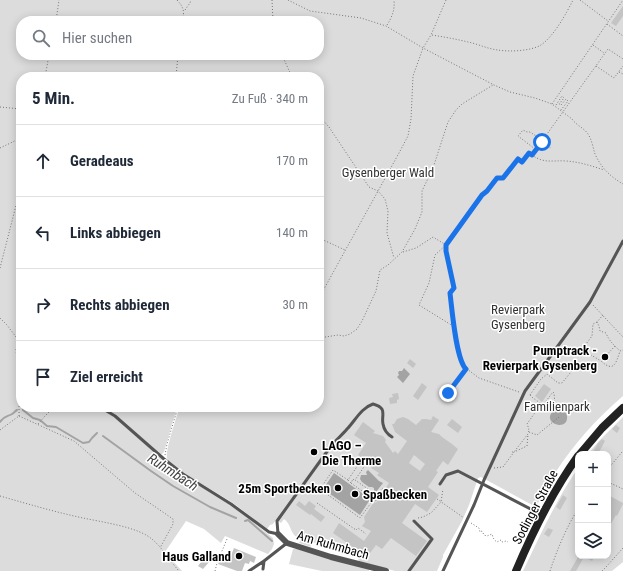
<!DOCTYPE html>
<html lang="de">
<head>
<meta charset="utf-8">
<style>
  body { margin:0; font-family:"Roboto Condensed",sans-serif; background:#f2f2f3; color:#1f2937 }
  .controls { position:absolute; right:12px; bottom:12px; display:grid; overflow:hidden; border-radius:8px; box-shadow:0 2px 10px #0003 }
  .controls button { width:36px; height:36px; display:grid; place-items:center; padding:0; border:0; border-bottom:1px solid #e0e1e3; background:#fff; color:#1f2937; font:20px sans-serif }
  .stop { position:absolute; width:12px; height:12px; margin:-9px; border:3px solid #1a73e8; border-radius:50%; background:#fff }
  .stop.end { background:#1a73e8; border-color:#fff; box-shadow:0 1px 4px #0008 }
  .list { margin:0; padding:0; list-style:none }
  h2 { display:flex; justify-content:space-between; align-items:center; height:52px; margin:0; padding:0 16px; font-size:17px }
  h2 small { font-size:13px; font-weight:400; color:#747a83 }
  .list li { display:grid; grid-template-columns:26px 1fr auto; gap:12px; align-items:center; box-sizing:border-box; height:72px; padding:0 16px; border-top:1px solid #e0e1e3 }
  .list b { display:block; font-size:15px; white-space:nowrap }
  .list em { font-size:13px; font-style:normal; color:#747a83 }
  .icon { flex:none; width:22px; height:22px; fill:none; stroke:currentColor; stroke-width:2; stroke-linecap:round; stroke-linejoin:round }
  .map { position:relative; flex:none; width:623px; height:571px; overflow:hidden }
  .search { position:absolute; background:#fff; box-shadow:0 2px 10px #0003; left:16px; top:16px; width:308px; height:44px; display:flex; align-items:center; gap:10px; box-sizing:border-box; padding:0 14px; border-radius:16px; color:#747a83; font-size:15px }
  .panel { position:absolute; background:#fff; box-shadow:0 2px 10px #0003; left:16px; top:72px; width:308px; height:340px; border-radius:16px }
  .map>svg:first-child { display:block }
</style>
</head>
<body>
<div class="map">
<svg width="623" height="571" viewBox="0 0 623 571">
  <rect width="100%" height="100%" fill="#fff"/>
  <path fill="#dcdcdc" fill-rule="evenodd" d="M0,0h623v396c-27,23 -49,48 -68,77 -7,11 -12,23 -19,33h-2l-53,-29 -3,1 -9,27 -7,16 -19,34v2l-6,14h-42l-36,-10 -2,-5 -45,-14 -2,1 1,4 -12,-4 2,-4c-12,-4 -8,-13 -17,-20l-3,4 -5,-3 -3,4 -3,1 -3,4c-14,-10 -27,-22 -42,-31 -14,-9 -29,-17 -42,-26 -5,-4 -14,-8 -16,-14 -2,-7 10,-43 13,-51h139v-330h-298v330h156l-13,45 -2,2h-2l-38,-34 -7,-5 -1,2 19,16 35,32 22,15 34,20 23,17 26,21 1,6 -2,5 -4,5 -43,-18 -4,7 -17,-14 -18,-8 -21,31 17,19h-182zM21,21h298v34h-298z
    M623,417v145l-11,9h-89c17,-35 33,-71 55,-103v88h30v-102h-20l11,-13z
    M293,549h7l69,20v2h-47l-33,-7z"/>
  <path fill="#a3a3a3" d="M404,368l6,6 -7,9 -6,-6 2,-2 -1,-2 1,-2h3z
    M555,409c5,-1 11,0 12,7 2,17 -29,7 -12,-7z
    M368,470l11,11 4,2 -7,9 -2,-1v-3l-2,-1h-3l-7,-5 -2,-3 1,-4h6l-1,-3z
    M334,473l39,28 -1,2 -3,-2 -9,14 -37,-26z"/>
  <g fill="none" stroke-linecap="round" stroke-linejoin="round">
    <path stroke="#a3a3a3" stroke-width="2" d="M23,407v3l10,8 7,2 7,6 9,1 27,16 6,-1 3,-4 5,-5
      M0,422c5,-7 7,-5 12,-8 2,-1 3,-3 5,-4
      M103,436l48,35 22,15 37,21 26,11
      M245,521l3,-1 24,21"/>
  </g>
  <path fill="#c4c4c4" fill-rule="evenodd" d="M623,6v10l-7,10 -5,-3z
    M410,359l6,5 -3,4 -6,-5z
    M422,383l5,4 -9,13 -5,-4z
    M544,384l7,5 -9,13 -7,-6z
    M398,393l1,6 -2,1v3l-7,1 -1,-6 4,-1 -1,-3z
    M433,416l6,4 -8,12 8,2 3,3 10,7 6,5 -10,16 -5,-4 -7,10 2,1 -10,15 11,8 -12,17 -12,-8 -13,19 25,18 -11,15 -25,-18 -9,11 -6,-4 -9,12 -34,-24 6,-10 25,18 7,-10 -9,-5 3,-4 -1,-5 10,-15 2,1 13,-20 -12,-8 2,-2 -8,-5 1,-1 -4,-3 1,-1 -11,-8 8,-12 -12,-8 9,-13 12,9 -2,2 10,3 3,4 -1,2 8,11 2,-2 3,3 9,-13 -12,-9 -3,-8h2l3,-5 6,-2 5,2 8,6 6,-6h4l5,1zM414,455l11,9 -5,7 -11,-8z
    M452,419l10,8 -4,6 -11,-8z
    M616,425l4,3 -3,5 -5,-4z
    M602,439l3,2 -7,13h-6l6,-11z
    M563,495l4,3 -7,12 -4,-3z
    M610,496l13,7v1l-6,12 -1,-1 -8,14v-29z
    M299,501l6,5 4,-5 7,5 -2,3 11,8 -4,5 -10,-8 -1,1 -14,-10z
    M548,528l5,2 -4,7 -5,-3z
    M234,548l22,9 -2,6 -4,-2 -1,3 -4,-1 -3,8h-5l-19,-7 3,-7 9,1z
    M582,556h13l-3,5z
    M205,557l5,4 -7,8 -5,-3z
    M578,557l5,2 -7,12h-6z"/>
  <g fill="none" stroke-linecap="round" stroke-linejoin="round">
    <path stroke="#777" stroke-width="1" stroke-dasharray="1 2" stroke-linecap="butt" d="M177,0c7,8 7,10 6,21
      M272,0l1,21
      M288,0l22,11 51,7 25,8 37,22 71,37 16,7 25,6 17,6 20,15c4,6 12,9 16,15 4,6 5,14 7,20 6,14 16,23 28,30
      M580,0l28,21
      M185,10l5,-7 1,-3
      M56,21l3,-21
      M607,24l16,12
      M387,25c5,-8 8,-15 7,-25
      M432,35c12,2 24,4 36,7 10,2 20,7 30,8 11,2 33,1 43,-5 13,-9 25,-31 32,-45
      M593,45l11,8
      M282,55l10,22
      M596,66l18,12 9,-12
      M619,72l4,2
      M45,77l4,-22
      M176,77l2,-22
      M552,104l71,-104
      M556,105l6,-9 2,2 -5,6 2,1 5,-6 2,2 -7,9
      M0,107l21,2
      M319,116l10,11 40,60 9,4 7,8 3,12 -1,22 7,25
      M542,142l9,6
      M0,148l21,-10
      M535,149l-17,-13 5,-6 4,2h3l12,8
      M532,155c12,9 21,5 34,6 14,1 26,5 38,9
      M319,238l26,12
      M403,252l13,-4 17,-11 13,8 -11,10 -6,28 -10,22 34,21
      M0,268l21,-82
      M319,298l80,-145 9,-17 3,-17 2,-43 10,-28 8,-13 15,-35
      M593,305l30,32
      M603,315l-6,7 2,4 1,5 6,2c3,8 8,12 14,18l3,-1
      M0,318l7,7 12,16
      M597,322l-4,2 -1,12 -9,12 3,4 15,9
      M319,338l19,-3 6,1 6,-2 7,-5 5,-8 14,-30 4,-21 8,-5 14,-13 13,-23 7,-17v-21l11,-23 15,-46 8,-12 6,-6 31,-19
      M615,346l-14,15c13,12 15,2 19,-10
      M519,392l-40,-14 -16,-12 -7,-23 -6,-50 4,-5 -8,-37v-6l36,-50 5,-4 10,-12 6,-1 15,-19 4,3 7,-9 3,2 76,-106 15,10
      M448,393l18,-23
      M530,395l11,-16 6,-5 11,9h4l9,-11 1,-8 -2,-2
      M530,395l3,3 10,7 10,-13 1,1 1,11
      M19,416l55,25 61,52 38,26v5l-13,24
      M19,416v-34l-3,-33 5,-12
      M38,424l7,-8 9,-9
      M0,430l19,-14
      M529,432l8,3 22,-18
      M529,432l-1,-1 1,-2 -2,-5 14,-20
      M165,455l2,-11 11,-37
      M494,468l9,-1 11,-15 13,-6 1,-12 -14,18h-2
      M608,469l14,-17
      M348,480l-15,-10 -13,19 40,29 11,-15
      M354,480l-1,-1 -2,4 25,18 2,-3v-2
      M608,482l15,7
      M351,483l-3,-3 12,-18 4,5 -9,13 23,16 5,-8
      M0,496c28,8 55,16 83,22 19,4 47,8 63,17 14,8 22,24 33,36
      M437,499l27,19
      M317,503l39,27 2,-2 8,6
      M418,518l5,-1 8,-4 10,-11 2,-13
      M471,523l8,5 1,4 2,-1 2,4 3,1 5,-2c1,4 2,6 5,8l4,-2 1,2 4,-1 2,1
      M215,571l2,-8 10,-24
      M550,571c7,-21 16,-43 28,-62
      M602,571l4,-4 17,-19"/>
    <path stroke="#555" stroke-width="3" d="M90,407l15,3 10,6 49,43 19,15 48,30 38,28 9,2 -1,-13 54,-75c5,-6 11,-11 16,-17 8,-8 14,-21 26,-25 15,4 8,11 10,20 1,6 4,10 9,13
      M440,484l6,-9 12,-4 84,44
      M263,569l1,-8
      M249,571l15,-10 23,-18
      M409,571l23,-32 -18,-18
      M443,571l31,-66 10,-25 41,-89 65,-89 33,-61"/>
    <path stroke="#555" stroke-width="6" d="M278,534l9,9 44,14 55,14"/>
    <path stroke="#222" stroke-width="8" d="M580,454l22,-26 21,-20
      M516,571c17,-40 36,-79 62,-115"/>
  </g>
  <g fill="none" stroke-linecap="round" stroke-linejoin="round">
    <path stroke="#1a73e8" stroke-width="5" d="M448,393l18,-24c-10,-9 -14,-60 -16,-76l4,-5 -8,-37v-6l36,-50 5,-4 10,-13h6l15,-19 4,3 7,-9 3,2 10,-13"/>
  </g>
  <g fill="#000" stroke="#fff" stroke-width="1.5">
    <circle cx="605" cy="357" r="4"/>
    <circle cx="314" cy="452" r="4"/>
    <circle cx="338" cy="488" r="4"/>
    <circle cx="355" cy="494" r="4"/>
    <circle cx="239" cy="556" r="4"/>
  </g>
  <g text-anchor="middle" dominant-baseline="central" stroke-width="3" stroke-linejoin="round" paint-order="stroke">
    <g font-size="13" fill="#333" stroke="#fff">
      <text x="388" y="172">Gysenberger Wald</text>
      <text x="518" y="309">Revierpark<tspan x="518" dy="15">Gysenberg</tspan></text>
      <text x="557" y="406">Familienpark</text>
    </g>
    <g font-size="13" font-weight="bold" fill="#000" stroke="#fff" text-anchor="end">
      <text x="597" y="350">Pumptrack -<tspan x="597" dy="15">Revierpark Gysenberg</tspan></text>
      <text x="322" y="445" text-anchor="start">LAGO –<tspan x="322" dy="15">Die Therme</tspan></text>
      <text x="330" y="488">25m Sportbecken</text>
      <text x="363" y="494" text-anchor="start">Spaßbecken</text>
      <text x="231" y="556">Haus Galland</text>
    </g>
    <g font-size="13" fill="#000" stroke="#fff">
      <text transform="translate(535 507) rotate(-62)">Sodinger Straße</text>
      <text transform="translate(333 545) rotate(16)">Am Ruhmbach</text>
    </g>
    <g font-size="14" font-style="italic" fill="#444" stroke="#fff">
      <text transform="translate(173 472) rotate(33)">Ruhmbach</text>
    </g>
  </g>
</svg>
<div class="controls">
<button>+</button>
<button>−</button>
<button><svg class="icon" aria-label="layers" viewBox="0 0 24 24"><path d="M12 4l9 5-9 5-9-5zM3 14l9 5 9-5"/></svg></button>
</div>
<div class="stop" style="left:542px;top:142px"></div>
<div class="stop end" style="left:448px;top:393px"></div>
<div class="search"><svg class="icon" aria-label="search" viewBox="0 0 24 24"><circle cx="10" cy="10" r="6"/><path d="M15 15l6 6"/></svg>Hier suchen</div>
<section class="panel">
<h2>5 Min.<small>Zu Fuß · 340 m</small></h2>
<ul class="list">
<li><svg class="icon" aria-label="ahead" viewBox="0 0 24 24"><path d="M12 20V5M6 11l6-6 6 6"/></svg><div><b>Geradeaus</b></div><em>170 m</em></li>
<li><svg class="icon" aria-label="left" viewBox="0 0 24 24"><path d="M17 20v-9H6M10 6l-5 5 5 5"/></svg><div><b>Links abbiegen</b></div><em>140 m</em></li>
<li><svg class="icon" aria-label="right" viewBox="0 0 24 24"><path d="M7 20v-9h11M14 6l5 5-5 5"/></svg><div><b>Rechts abbiegen</b></div><em>30 m</em></li>
<li><svg class="icon" aria-label="arrive" viewBox="0 0 24 24"><path d="M6 21V4h12l-3 4 3 4H6"/></svg><div><b>Ziel erreicht</b></div></li>
</ul>
</section>
</div>
</body>
</html>
